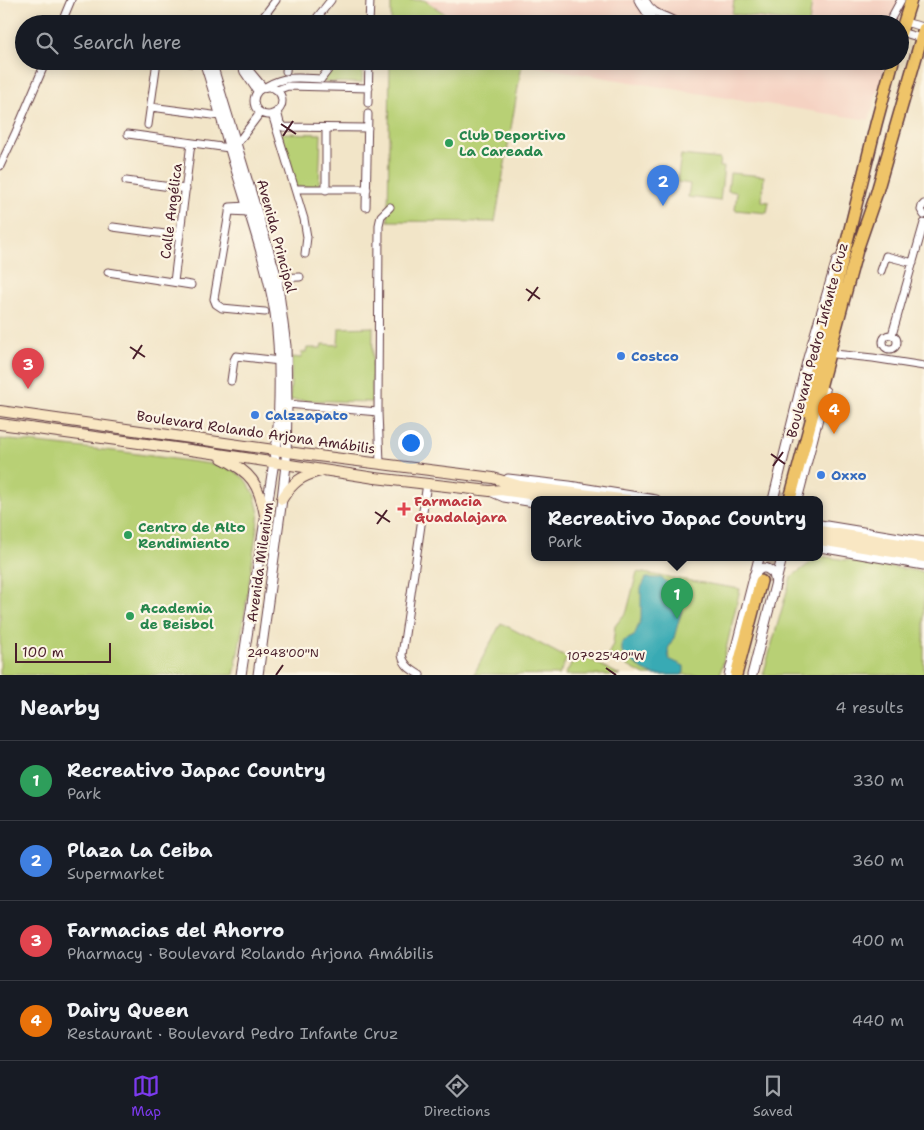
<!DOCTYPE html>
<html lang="en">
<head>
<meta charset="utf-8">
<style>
  body { margin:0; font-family:"Shantell Sans",sans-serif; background:#20242c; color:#f1f3f6 }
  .scale { position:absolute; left:15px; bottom:12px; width:96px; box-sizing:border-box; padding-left:5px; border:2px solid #4a1f2b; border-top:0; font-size:14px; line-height:18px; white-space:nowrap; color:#4a1f2b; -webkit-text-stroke:4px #fcf5e5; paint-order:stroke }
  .you { position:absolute; left:410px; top:442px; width:18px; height:18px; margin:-12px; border:4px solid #fff; border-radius:50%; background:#1a73e8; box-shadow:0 0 0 8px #1a73e833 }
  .badge { display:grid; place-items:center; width:32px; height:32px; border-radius:50%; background:#7c3aed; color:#fff; font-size:16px; font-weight:700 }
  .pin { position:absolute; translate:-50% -41px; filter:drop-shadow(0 1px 2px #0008) }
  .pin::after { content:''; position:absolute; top:26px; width:18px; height:15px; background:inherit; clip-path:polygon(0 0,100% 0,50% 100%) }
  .popup { position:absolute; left:531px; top:496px; width:292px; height:65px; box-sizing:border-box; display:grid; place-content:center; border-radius:10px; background:#171b24; filter:drop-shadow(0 1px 4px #0005); font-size:16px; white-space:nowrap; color:#9ea1a6 }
  .popup b { font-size:19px; color:#f1f3f6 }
  .popup::after { content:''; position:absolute; left:50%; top:100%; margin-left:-10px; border:10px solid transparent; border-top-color:#171b24 }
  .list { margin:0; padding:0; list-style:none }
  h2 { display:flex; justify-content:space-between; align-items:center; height:65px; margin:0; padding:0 20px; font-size:21px }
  h2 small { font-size:16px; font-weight:400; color:#9ea1a6 }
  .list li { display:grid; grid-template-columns:32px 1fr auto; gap:15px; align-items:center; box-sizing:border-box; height:80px; padding:0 20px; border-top:1px solid #363941 }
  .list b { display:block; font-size:19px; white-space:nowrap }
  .list p { margin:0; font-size:16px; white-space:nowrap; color:#9ea1a6 }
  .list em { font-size:16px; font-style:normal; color:#9ea1a6 }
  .icon { flex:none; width:28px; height:28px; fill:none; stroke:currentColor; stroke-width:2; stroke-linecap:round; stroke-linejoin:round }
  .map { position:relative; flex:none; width:924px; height:675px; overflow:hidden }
  .search { position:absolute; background:#171b24; box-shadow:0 2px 12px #0003; left:15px; right:15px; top:15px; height:55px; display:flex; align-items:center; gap:12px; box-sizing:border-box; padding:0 18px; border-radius:28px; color:#9ea1a6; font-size:19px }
  .sheet { height:385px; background:#171b24 }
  nav { display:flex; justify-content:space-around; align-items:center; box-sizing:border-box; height:70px; border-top:1px solid #363941; background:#171b24; font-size:14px; color:#9ea1a6 }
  nav a { display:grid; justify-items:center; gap:2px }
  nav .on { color:#7c3aed }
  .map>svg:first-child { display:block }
</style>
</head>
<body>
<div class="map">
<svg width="924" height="675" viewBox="0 0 924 675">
  <rect width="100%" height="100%" fill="#fcf5e5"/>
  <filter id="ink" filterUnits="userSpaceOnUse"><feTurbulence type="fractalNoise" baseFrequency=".02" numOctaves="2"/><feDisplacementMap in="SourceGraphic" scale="10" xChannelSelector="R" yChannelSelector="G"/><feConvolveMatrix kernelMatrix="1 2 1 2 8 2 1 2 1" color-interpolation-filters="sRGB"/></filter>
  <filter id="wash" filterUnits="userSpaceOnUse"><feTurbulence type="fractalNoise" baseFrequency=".0096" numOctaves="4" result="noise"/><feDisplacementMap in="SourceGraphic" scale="20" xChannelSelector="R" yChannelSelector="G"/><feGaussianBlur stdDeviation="1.12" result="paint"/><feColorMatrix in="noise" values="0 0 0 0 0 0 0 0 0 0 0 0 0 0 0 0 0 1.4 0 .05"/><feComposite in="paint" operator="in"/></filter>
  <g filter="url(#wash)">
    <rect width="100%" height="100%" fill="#f2e5c8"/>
    <path fill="#f5d2c2" d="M424,0h481l-7,24h-437z
      M518,61h368l-17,59 -142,-22 -205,-34z"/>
    <path fill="#b8d075" stroke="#817850" d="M391,0h33l37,24h-70z
      M734,0h78l-3,24 -77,-10z
      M339,61h24l-1,22 -40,-1z
      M390,61h128l4,3 -27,158 -107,-1z
      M281,133l40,1 -2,53h-24z
      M681,155l39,4 -1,8h5l-4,34 -32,-4 2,-13 -13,-2z
      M730,173l34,3 -2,25 7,1 -2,11 -32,-3 2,-18 -9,-1z
      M373,327l-1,75 -82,-2 2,-43 9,1 1,-6h4l1,-4h14l1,-4 16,1 1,-17z
      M0,439l123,13 95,13 16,6 10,7 10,15 5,20 -16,112 -9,50h-234z
      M820,556l104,16v103h-161l28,-98 26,-19h3z
      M637,572l103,17 -20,86h-76l-36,-20 5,-11 2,-18 12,-15z
      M501,623l66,35 -8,17 -85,-1z
      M577,653l43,22h-55z"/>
    <path fill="#39aab4" stroke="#426470" d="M646,578h15l14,10 8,2 2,8 -11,40 -6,11 1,10 15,7v7l-3,2h-27l-11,-5 -21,-17v-11l12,-6 7,-17v-31z"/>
  </g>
  <g filter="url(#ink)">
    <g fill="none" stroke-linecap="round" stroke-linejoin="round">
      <path stroke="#d0bda9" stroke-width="11" stroke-dasharray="11 5.5" stroke-linecap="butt" d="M782,500l2,-8
        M768,582l6,-24"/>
      <g stroke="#633d43" stroke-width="9">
        <path id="minor" d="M638,0l10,15 12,9
          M645,0c9,17 21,14 34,24
          M904,22l20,5
          M61,24l10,-24
          M258,24l18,-24
          M312,24l19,-24
          M369,24l1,-24
          M888,24l13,-24
          M901,32l23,7
          M178,61l13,2
          M240,61l4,11 13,19
          M243,64l5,5 15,18
          M286,71l1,-10
          M321,79l14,-18
          M267,86c20,-11 33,-8 54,-7
          M254 101a14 14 0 1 1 28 0a14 14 0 1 1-28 0Z
          M277,90l11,-4 81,2
          M368,103l1,-42
          M151,107l69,9 4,-1
          M277,111l3,12 3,4
          M272,114l32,105 3,18 -2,17
          M148,125l9,-64
          M283,127l85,1
          M128,134l101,14 7,-3 21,-28 3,-5
          M0,166l15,-32 31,-73
          M126,181l60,8
          M296,189h71
          M326,190v-62
          M924,204l-2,2 -1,4 3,5
          M247,206l-17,1 -16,92 2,5 6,4 43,4
          M366,207l2,-93
          M229,211l20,1
          M113,227l67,9
          M881,271l5,-15 27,7
          M108,272l83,13
          M274,278l26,-1
          M174,282l17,-139
          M892,335l32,-112
          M883 342a7 7 0 1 1 14 0a7 7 0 1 1-14 0Z
          M834,354l39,4 51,8
          M231,381l3,-21 2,-4 44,5
          M287,404l91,8
          M380,463l-2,-51 1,-187 2,-9 9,-9
          M420,675c-8,-5 -16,-9 -18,-20l17,-116 8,-56"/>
      </g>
      <g stroke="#633d43" stroke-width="11">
        <path id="tertiary" d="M206,61l-1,3c12,36 21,73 32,109 14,46 30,92 38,140 6,43 5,85 2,129l-36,233
          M211,61l66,217 9,68 1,58 -1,61 -4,34 -24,176
          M508,479l61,7 87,14
          M490,491l14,6 30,5
          M773,500l35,-142 29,-98
          M797,500l28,-109
          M820,525l104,17
          M820,547l104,18
          M754,575c7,-9 12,-9 20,-1l2,9
          M729,675l30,-117
          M752,675l30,-117"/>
      </g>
      <g stroke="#633d43" stroke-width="12">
        <path id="secondary" d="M0,411l302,43 191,24 27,8 108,14
          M0,424l212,29 163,25 115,13 11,-1 71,10
          M222,458c29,14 37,26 43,57
          M282,499c11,-17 19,-23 39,-28
          M820,531l104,17
          M820,540l104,17"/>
      </g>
      <g stroke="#633d43" stroke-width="14">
        <path id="trunk" d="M900,35l11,-35
          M805,411l71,-287 17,-63
          M791,495l66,-245 19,-55 48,-166
          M736,675l25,-94"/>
      </g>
      <use href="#minor" stroke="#fff" stroke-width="7"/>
      <use href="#tertiary" stroke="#fff" stroke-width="9"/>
      <use href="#secondary" stroke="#f9e7c3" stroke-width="10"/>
      <use href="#trunk" stroke="#efc469" stroke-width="11"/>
    </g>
  </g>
  <path fill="none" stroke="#4a1f2b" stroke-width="2" d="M281,124l15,10M283,136l10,-15M526,289l14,10M528,301l10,-14M130,347l15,10M133,359l9,-14M771,454l14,10M773,466l10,-14M375,512l15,10M377,524l10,-14M606,668l10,7M276,675l7,-10"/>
  <g fill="#2e9e5b" stroke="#fcf5e5" stroke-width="2">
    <circle cx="449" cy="143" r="5"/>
    <circle cx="128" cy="535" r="5"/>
    <circle cx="130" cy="616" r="5"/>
  </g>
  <g fill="#3f7fe0" stroke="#fcf5e5" stroke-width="2">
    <circle cx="621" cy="356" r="5"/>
    <circle cx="255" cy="415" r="5"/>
    <circle cx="821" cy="475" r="5"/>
  </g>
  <path fill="#e0444e" stroke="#fcf5e5" stroke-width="2" d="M401.5 501.5h5v5h5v5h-5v5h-5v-5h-5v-5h5z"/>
  <g text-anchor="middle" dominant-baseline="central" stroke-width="4.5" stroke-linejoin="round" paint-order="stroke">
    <g font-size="14" font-weight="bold" fill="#27864d" stroke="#fcf5e5" text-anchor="start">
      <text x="459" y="135">Club Deportivo<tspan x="459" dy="16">La Careada</tspan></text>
      <text x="138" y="527">Centro de Alto<tspan x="138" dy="16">Rendimiento</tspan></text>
      <text x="140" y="608">Academia<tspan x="140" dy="16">de Beisbol</tspan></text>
    </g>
    <g font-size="14" fill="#4a1f2b" stroke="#fcf5e5">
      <text transform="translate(171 211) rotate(-83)">Calle Angélica</text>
      <text transform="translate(277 236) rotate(75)">Avenida Principal</text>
      <text transform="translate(817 340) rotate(-75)">Boulevard Pedro Infante Cruz</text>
      <text transform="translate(256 432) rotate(8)">Boulevard Rolando Arjona Amábilis</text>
      <text transform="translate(260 562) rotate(-82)">Avenida Milenium</text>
    </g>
    <g font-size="14" font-weight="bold" fill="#366cbe" stroke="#fcf5e5" text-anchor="start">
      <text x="631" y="356">Costco</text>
      <text x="265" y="415">Calzzapato</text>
      <text x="831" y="475">Oxxo</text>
    </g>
    <g font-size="14" font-weight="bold" fill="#be3a42" stroke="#fcf5e5" text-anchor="start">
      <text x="414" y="501">Farmacia<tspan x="414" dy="16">Guadalajara</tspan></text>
    </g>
  </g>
  <g font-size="12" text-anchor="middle" fill="#4a1f2b" stroke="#fcf5e5" stroke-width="4.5" stroke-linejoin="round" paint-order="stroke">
    <text x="283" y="657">24°48'00"N</text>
    <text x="606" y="660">107°25'40"W</text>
  </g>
</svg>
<div class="scale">100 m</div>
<div class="you"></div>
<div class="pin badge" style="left:677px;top:619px;background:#2e9e5b">1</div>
<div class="popup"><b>Recreativo Japac Country</b>Park</div>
<div class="pin badge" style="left:663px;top:206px;background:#3f7fe0">2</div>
<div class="pin badge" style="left:28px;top:389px;background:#e0444e">3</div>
<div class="pin badge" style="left:834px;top:434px;background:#e8710a">4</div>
<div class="search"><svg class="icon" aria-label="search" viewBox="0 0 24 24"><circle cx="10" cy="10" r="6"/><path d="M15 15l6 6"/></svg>Search here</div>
</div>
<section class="sheet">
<h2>Nearby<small>4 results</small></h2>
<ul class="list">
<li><span class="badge" style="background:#2e9e5b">1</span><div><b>Recreativo Japac Country</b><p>Park</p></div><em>330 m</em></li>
<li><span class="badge" style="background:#3f7fe0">2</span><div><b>Plaza La Ceiba</b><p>Supermarket</p></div><em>360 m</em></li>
<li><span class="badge" style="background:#e0444e">3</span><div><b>Farmacias del Ahorro</b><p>Pharmacy · Boulevard Rolando Arjona Amábilis</p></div><em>400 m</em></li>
<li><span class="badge" style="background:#e8710a">4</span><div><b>Dairy Queen</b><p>Restaurant · Boulevard Pedro Infante Cruz</p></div><em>440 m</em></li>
</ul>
</section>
<nav>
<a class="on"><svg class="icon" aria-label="map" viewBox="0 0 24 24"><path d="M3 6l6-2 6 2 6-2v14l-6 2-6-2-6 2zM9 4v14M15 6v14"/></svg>Map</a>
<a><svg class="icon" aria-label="directions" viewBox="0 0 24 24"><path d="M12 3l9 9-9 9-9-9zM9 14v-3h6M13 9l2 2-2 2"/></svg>Directions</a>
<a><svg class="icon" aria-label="saved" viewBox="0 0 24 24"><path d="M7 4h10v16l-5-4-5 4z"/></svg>Saved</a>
</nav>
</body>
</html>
